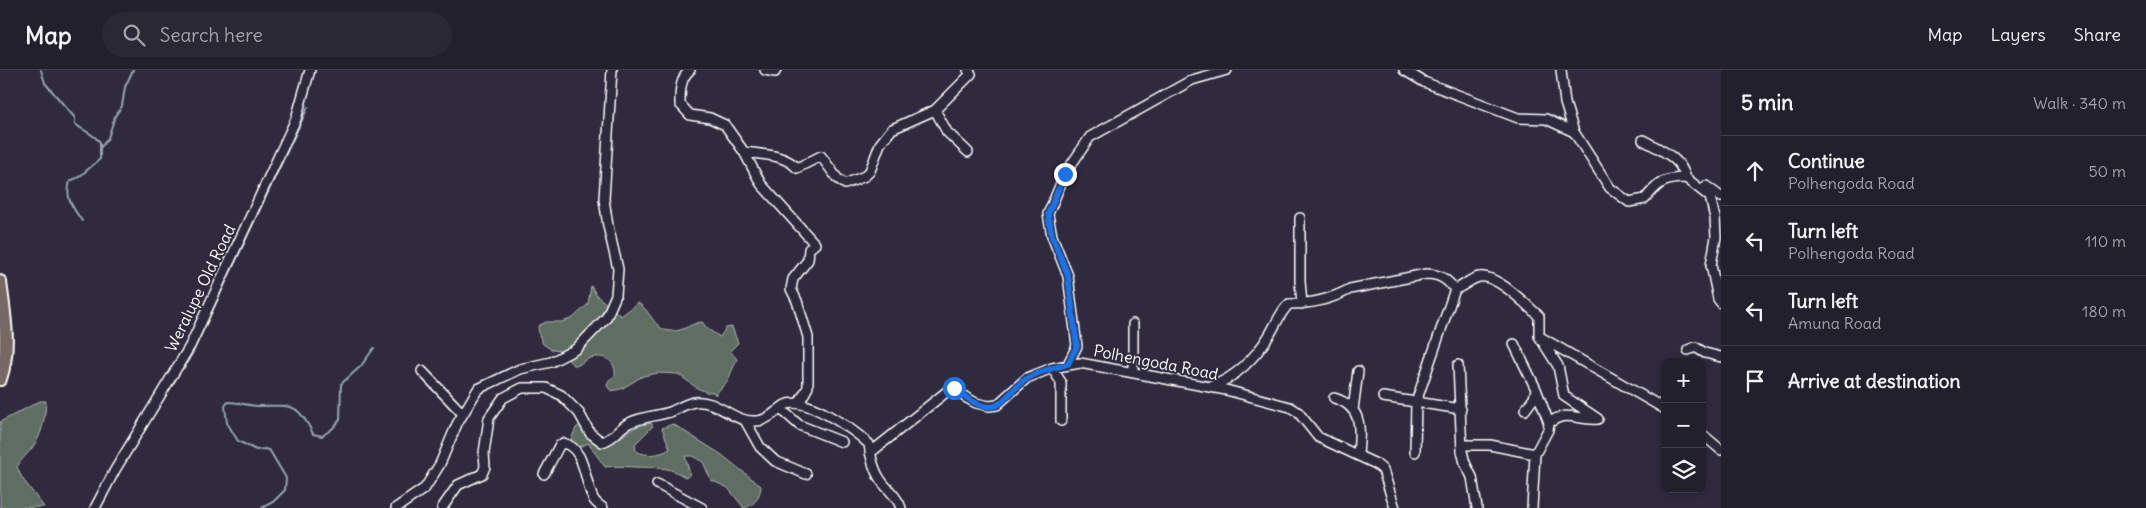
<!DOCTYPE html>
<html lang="en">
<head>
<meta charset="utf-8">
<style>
  body { margin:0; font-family:Delius,sans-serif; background:#2b2836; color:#f1f3f6 }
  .controls { position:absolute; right:15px; bottom:15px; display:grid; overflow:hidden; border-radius:10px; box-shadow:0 2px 8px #0003 }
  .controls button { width:45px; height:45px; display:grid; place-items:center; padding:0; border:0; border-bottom:1px solid #403e4a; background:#23202e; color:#f1f3f6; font:25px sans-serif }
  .stop { position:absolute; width:15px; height:15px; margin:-11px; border:4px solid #1a73e8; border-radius:50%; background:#fff }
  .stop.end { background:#1a73e8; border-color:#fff; box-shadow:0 1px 5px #0008 }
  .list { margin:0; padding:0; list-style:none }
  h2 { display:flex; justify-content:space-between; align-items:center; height:65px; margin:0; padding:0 20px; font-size:21px }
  h2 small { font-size:16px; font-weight:400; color:#a3a3aa }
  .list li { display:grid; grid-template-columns:32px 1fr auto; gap:15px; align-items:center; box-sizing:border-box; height:70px; padding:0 20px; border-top:1px solid #403e4a }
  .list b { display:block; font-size:19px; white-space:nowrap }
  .list p { margin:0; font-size:16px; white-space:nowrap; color:#a3a3aa }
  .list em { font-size:16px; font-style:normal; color:#a3a3aa }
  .icon { flex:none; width:28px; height:28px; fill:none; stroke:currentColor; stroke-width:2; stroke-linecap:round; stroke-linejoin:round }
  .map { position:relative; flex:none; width:1721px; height:438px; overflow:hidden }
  header { display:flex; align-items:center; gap:30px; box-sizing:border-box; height:70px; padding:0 25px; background:#23202e; border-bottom:1px solid #403e4a }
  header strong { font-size:24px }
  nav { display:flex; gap:28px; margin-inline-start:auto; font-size:18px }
  .search { width:350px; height:45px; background:#2b2836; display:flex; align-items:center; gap:12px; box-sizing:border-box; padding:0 18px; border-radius:28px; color:#a3a3aa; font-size:19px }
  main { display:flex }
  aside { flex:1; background:#23202e }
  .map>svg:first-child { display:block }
</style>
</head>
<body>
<header>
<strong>Map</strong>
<div class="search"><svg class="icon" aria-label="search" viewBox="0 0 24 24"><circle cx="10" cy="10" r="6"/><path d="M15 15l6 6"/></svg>Search here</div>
<nav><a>Map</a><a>Layers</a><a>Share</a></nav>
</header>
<main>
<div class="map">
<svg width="1721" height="438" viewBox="0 0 1721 438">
  <rect width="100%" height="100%" fill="#2f2a3d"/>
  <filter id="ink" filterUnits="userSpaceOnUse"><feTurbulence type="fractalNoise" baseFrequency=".02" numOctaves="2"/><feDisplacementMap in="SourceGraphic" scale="10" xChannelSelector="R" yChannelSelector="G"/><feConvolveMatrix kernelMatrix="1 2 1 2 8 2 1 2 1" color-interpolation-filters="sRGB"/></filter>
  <g filter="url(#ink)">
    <path fill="#5f6d63" stroke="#afb6b1" d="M591,216l6,10 24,20 17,-13c14,8 16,29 35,28 11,0 18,-8 29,-9l7,8 11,7 6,-9 6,-1 6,16 -8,8 7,8 -9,21 -13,15 -1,-3h-8l-9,-4 -19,-14 -20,-1 -15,3 -22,13 -10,2 -4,-5 2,-6 6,-4c2,-22 -23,-24 -36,-11h-6l-13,-14 -8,-1 -9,-6 -4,-9 -1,-9 8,-4h16l11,-4 15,-14z
      M40,331h6c-1,16 -3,33 -14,47 -5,7 -11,11 -15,19l5,11 22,29 -44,1v-86z
      M651,353l2,3 -18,18 1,7c11,6 24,4 34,-2l-8,-21 11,-4 49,31 39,31c-1,11 -6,19 -17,22l-16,-20 -17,-8 -8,-18 -11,-6h-7l5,18 -4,4c-17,-13 -33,-10 -53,-11 -10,-1 -18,-1 -28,0l-17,-24 -8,4 -6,-2 -3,-6 5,-11 4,-3c2,5 5,9 9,13 15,18 32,-3 47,-11 5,-2 10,-3 15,-4z"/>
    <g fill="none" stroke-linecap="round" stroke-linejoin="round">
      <path stroke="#97a5af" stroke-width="2" d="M41,0l4,13 30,35v6c9,7 18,10 25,18v17l-21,18 -9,4c-5,18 2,25 12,40
        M101,77l7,-9 7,-22 7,-10 3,-19 8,-17
        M179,301l5,-3 9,-16 115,-245
        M262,438l11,-6 12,-12 1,-12 -16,-27 -5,-2 -9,1 -18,-9 -11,-18 -2,-17 3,-4c10,0 21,4 31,4 32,0 38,-5 54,28l9,2 10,-7 8,-9 1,-36 20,-18 13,-18"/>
      <g stroke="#fff" stroke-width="12">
        <path id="minor" d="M690,0c-10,8 -10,22 -10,34l10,11 20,3 15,7 19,27 17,32 54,60 -6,5 -1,11 -15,19 -2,10 6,12 11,36v50l-9,16
          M765,0l10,2 1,-2
          M1404,0l20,12 94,36 28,1 28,13
          M1561,0l4,33 9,29 36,56 19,14 16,-3c14,-17 19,-21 41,-21l24,19 5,21 1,19 -5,28 7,34 3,4
          M935,40l36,-36 -3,-4
          M1643,70c18,10 37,17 43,38
          M744,82c19,3 40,2 53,16l24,-12 16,22 8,6 20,-8 5,-5 10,-27 12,-15 43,-19 12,22 21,20
          M1706,116l15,11
          M1300,148v63l2,23
          M1542,268l123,71
          M1514,274l22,45 13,34 -1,7 -13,24 -3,54
          M1688,280l7,-3 10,6 16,4
          M1068,294l9,-18 -9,-70 -16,-40 -4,-22 17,-40 25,-37 102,-57 35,-10
          M1458,295l4,86 3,12 7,14 5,31
          M1052,298l9,14v39
          M422,301l41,43
          M1133,301v-47
          M1209,317c26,-8 47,-30 61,-53 6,-10 11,-23 19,-30 21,0 43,-5 61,-15l76,-15c14,0 20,5 29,15 9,-2 14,-10 24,-12 17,-4 48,29 60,39v20l19,30 6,30 34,23c-21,2 -30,-10 -49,4
          M1383,327l78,12
          M1334,328c30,9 26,32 24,57
          M781,339l18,16 43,17
          M1353,340l5,-39
          M1525,340l9,-12 2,-9
          M746,352l14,25 15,14 31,13
          M1702,364l19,16
          M1462,375h28l45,9
          M1415,382l1,-50 39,-113
          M870,383l80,-64 4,-1 11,9 11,6 13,3 8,-1 30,-27 25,-10 28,-5 146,27 64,17 8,5 20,25 58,27 7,6 12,38
          M544,404l15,-28 4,-3c23,5 21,40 31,57 2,3 6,6 9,8
          M657,414l45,24
          M95,438l20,-38 75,-124 106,-227 14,-49
          M396,438l29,-20 15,-24 17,-40 21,-35 42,-20 31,-7 25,-13 30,-31 10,-23 2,-26 -10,-43 -4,-27 8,-129
          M442,438l16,-23 24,-11 3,-7 -1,-14 5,-35 14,-20 19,-10h24l15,7 18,18 11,20 12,9c14,-4 16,-14 27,-19 12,-6 28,-7 41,-11 8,-3 16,-9 25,-10 22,-3 39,21 61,19 11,0 20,-10 29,-16 20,-10 70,26 84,39 1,11 5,26 11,35 7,11 17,16 21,29"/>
      </g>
      <g stroke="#fff" stroke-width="16">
        <path id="highway" d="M0,212c4,33 11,65 0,97"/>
      </g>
      <use href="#minor" stroke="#2f2a3d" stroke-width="9"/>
      <use href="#highway" stroke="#766964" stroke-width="12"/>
    </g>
  </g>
  <g fill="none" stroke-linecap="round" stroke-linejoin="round" filter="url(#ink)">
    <path stroke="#1a73e8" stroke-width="6" d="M954,318c10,9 31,25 45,16 10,-7 18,-20 29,-26 11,-7 27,-10 40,-14l9,-18 -9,-70 -16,-40 -4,-22 17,-40"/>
  </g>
  <g text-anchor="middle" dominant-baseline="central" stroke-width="4" stroke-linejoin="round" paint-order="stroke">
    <g font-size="16" fill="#fff" stroke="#2f2a3d">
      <text transform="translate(200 218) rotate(-64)">Weralupe Old Road</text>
      <text transform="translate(1156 292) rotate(11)">Polhengoda Road</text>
    </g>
  </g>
</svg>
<div class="controls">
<button>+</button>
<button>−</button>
<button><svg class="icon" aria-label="layers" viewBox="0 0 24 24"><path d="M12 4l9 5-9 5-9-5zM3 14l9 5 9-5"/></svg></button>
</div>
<div class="stop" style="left:954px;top:318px"></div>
<div class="stop end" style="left:1065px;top:104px"></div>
</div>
<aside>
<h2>5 min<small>Walk · 340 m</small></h2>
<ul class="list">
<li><svg class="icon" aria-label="ahead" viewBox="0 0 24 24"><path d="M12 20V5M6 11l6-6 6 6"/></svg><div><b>Continue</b><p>Polhengoda Road</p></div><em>50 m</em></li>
<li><svg class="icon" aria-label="left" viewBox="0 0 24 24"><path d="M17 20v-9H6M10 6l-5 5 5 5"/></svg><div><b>Turn left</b><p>Polhengoda Road</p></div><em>110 m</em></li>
<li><svg class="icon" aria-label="left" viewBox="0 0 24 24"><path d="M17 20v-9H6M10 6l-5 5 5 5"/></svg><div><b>Turn left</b><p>Amuna Road</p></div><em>180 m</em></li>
<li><svg class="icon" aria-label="arrive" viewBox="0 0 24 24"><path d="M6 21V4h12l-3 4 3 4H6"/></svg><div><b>Arrive at destination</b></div></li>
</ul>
</aside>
</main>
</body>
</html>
